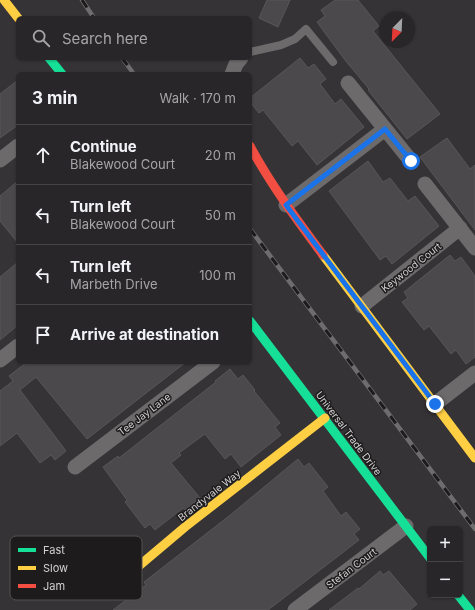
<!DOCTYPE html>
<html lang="en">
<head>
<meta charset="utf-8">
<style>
  body { margin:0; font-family:Inter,sans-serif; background:#302e30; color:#f1f3f6 }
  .controls { position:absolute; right:12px; bottom:12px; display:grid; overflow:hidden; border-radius:6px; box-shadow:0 1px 3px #0004 }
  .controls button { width:36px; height:36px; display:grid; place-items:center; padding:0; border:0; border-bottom:1px solid #444345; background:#282628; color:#f1f3f6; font:20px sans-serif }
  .compass { position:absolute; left:379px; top:12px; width:36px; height:36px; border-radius:50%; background:#282628; box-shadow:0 1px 3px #0004; rotate:204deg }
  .stop { position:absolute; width:12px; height:12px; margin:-9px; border:3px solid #1a73e8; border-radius:50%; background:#fff }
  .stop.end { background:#1a73e8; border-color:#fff; box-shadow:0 1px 4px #0008 }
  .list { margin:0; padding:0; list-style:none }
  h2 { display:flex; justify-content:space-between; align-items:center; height:52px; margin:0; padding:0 16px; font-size:17px }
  h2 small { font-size:13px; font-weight:400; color:#a5a5a8 }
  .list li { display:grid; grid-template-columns:26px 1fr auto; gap:12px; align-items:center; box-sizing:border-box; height:60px; padding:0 16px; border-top:1px solid #444345 }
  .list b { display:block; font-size:15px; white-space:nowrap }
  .list p { margin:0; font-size:13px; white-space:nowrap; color:#a5a5a8 }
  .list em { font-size:13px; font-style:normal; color:#a5a5a8 }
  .icon { flex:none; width:22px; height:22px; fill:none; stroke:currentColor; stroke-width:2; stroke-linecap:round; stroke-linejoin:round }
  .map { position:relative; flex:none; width:475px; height:610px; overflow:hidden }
  .search { position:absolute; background:#282628; box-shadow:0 1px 3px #0004; left:16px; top:16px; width:236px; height:44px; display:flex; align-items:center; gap:10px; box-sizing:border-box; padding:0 14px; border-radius:6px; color:#a5a5a8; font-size:15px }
  .panel { position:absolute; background:#282628; box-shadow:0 1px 3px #0004; left:16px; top:72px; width:236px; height:292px; border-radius:6px }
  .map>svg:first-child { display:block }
</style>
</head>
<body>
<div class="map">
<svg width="475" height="610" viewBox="0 0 475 610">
  <rect width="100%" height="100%" fill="#353335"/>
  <path fill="#4b494b" stroke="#585658" d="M267,0h23l-12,27 -19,-9z
    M335,0h23l21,26 -6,5 67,83 -33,25 -39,-49 1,-1 -24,-29 -28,-38 8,-6 -4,-6z
    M300,58l8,10 6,-4 12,15 -6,5 15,20 6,-5 23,28 -47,38 -19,-24 -6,5 -29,-36 -4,3 -9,-11v-4z
    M18,80v45l-18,13v-44z
    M447,138l23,31 5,-4v65l-55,-73z
    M368,161l15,21 7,-4 18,23 7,-5 24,30 -47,38 -6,-8 -6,4 -51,-69z
    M18,181v62l-18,-22v-25z
    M450,255l5,6 6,-4 14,19v81l-9,7 -10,-14 -5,4 -22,-28 -5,4 -22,-28 6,-4 -4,-6z
    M18,262v63l-18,15v-63z
    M27,362h159l-99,77 -51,-62 -16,13 46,61 -11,9 -4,-5 -11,8 -23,-30 -17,13v-55l13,-10 -4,-5z
    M230,369l8,10 5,-4 12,15 -1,1 26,32 -5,4 6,8 -40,32 -10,-13 -6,5 -20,-25 -3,2 -23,17 2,2 -10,8 29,35 -15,12 -2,-2 -28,22 -5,-6 -5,4 -20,-26 2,-2 -24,-33 15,-11 1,2 28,-22 69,-54 -1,-1z
    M298,459l6,8 5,-4 19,24 -5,4 18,25 5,-4 14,17 -6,5 5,6 -91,70h-155l33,-25 -2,-3 85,-66z
    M380,571l3,4 6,-4 28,33 -7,6h-81l29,-22 1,1z"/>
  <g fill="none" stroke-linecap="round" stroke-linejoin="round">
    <path stroke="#6c6a6b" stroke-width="8" d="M250,52l31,-7 14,-6 11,-10 27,33"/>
    <path stroke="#6c6a6b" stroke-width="15" d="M232,74l4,-10 5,-6
      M348,83l63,78
      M0,160l18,-14
      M425,184l50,64
      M286,205l99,-76
      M362,306l98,-78
      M0,360l18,-14
      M435,404l40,-31
      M75,467l138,-105
      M295,610l111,-84"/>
    <path stroke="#16e098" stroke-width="9" d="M49,58l13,16
      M250,321l180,237
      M458,595l12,15"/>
    <path stroke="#ffcf43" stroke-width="9" d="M4,0l14,18
      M323,255l152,203
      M108,592l77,-65 140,-109"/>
    <path stroke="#f24e42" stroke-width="9" d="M250,146c21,39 47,74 73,109"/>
    <g stroke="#6e6d6e" stroke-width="4.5">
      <path id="rail" d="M82,0l12,18
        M122,58l12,16
        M250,229l225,300"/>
    </g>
    <use href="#rail" stroke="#1d1b1c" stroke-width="3" stroke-dasharray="9" stroke-linecap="butt"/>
  </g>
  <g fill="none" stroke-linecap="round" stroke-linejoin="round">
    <path stroke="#1a73e8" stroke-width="5" d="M411,161l-26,-32 -99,76 149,199"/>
  </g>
  <g text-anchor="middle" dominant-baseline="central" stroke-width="3" stroke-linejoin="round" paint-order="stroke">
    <g font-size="10" fill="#d3d0d2" stroke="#1d1b1c">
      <text transform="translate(411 267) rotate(-38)">Keywood Court</text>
      <text transform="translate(144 414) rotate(-37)">Tee Jay Lane</text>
      <text transform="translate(349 433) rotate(53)">Universal Trade Drive</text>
      <text transform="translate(209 495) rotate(-38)">Brandyvale Way</text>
      <text transform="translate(351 568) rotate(-37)">Stefan Court</text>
    </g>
  </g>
  <rect x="10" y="536" width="132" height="64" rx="6" fill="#1d1b1c" stroke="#545153" stroke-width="1"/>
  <rect x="18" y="548" width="18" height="4" fill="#16e098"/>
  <rect x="18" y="566" width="18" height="4" fill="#ffcf43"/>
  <rect x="18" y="584" width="18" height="4" fill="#f24e42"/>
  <g font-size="11" fill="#d3d0d2">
    <text x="43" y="554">Fast</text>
    <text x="43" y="572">Slow</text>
    <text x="43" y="590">Jam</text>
  </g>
</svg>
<div class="controls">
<button>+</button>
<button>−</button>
</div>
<svg class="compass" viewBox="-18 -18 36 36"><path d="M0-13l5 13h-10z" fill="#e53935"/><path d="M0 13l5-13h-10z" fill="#a5a5a8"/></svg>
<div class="stop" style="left:411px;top:161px"></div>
<div class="stop end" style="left:435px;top:404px"></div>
<div class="search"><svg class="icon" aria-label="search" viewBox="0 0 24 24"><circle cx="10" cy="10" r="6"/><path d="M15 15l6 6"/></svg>Search here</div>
<section class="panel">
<h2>3 min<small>Walk · 170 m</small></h2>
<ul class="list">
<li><svg class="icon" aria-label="ahead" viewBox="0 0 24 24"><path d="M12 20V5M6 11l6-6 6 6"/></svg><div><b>Continue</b><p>Blakewood Court</p></div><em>20 m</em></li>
<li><svg class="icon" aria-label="left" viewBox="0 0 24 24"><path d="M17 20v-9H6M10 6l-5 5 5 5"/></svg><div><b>Turn left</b><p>Blakewood Court</p></div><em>50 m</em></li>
<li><svg class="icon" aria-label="left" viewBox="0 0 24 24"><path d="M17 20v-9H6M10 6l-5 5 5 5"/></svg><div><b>Turn left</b><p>Marbeth Drive</p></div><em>100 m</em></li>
<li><svg class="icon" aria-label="arrive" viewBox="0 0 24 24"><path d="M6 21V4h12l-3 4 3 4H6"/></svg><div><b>Arrive at destination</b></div></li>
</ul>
</section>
</div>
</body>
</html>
